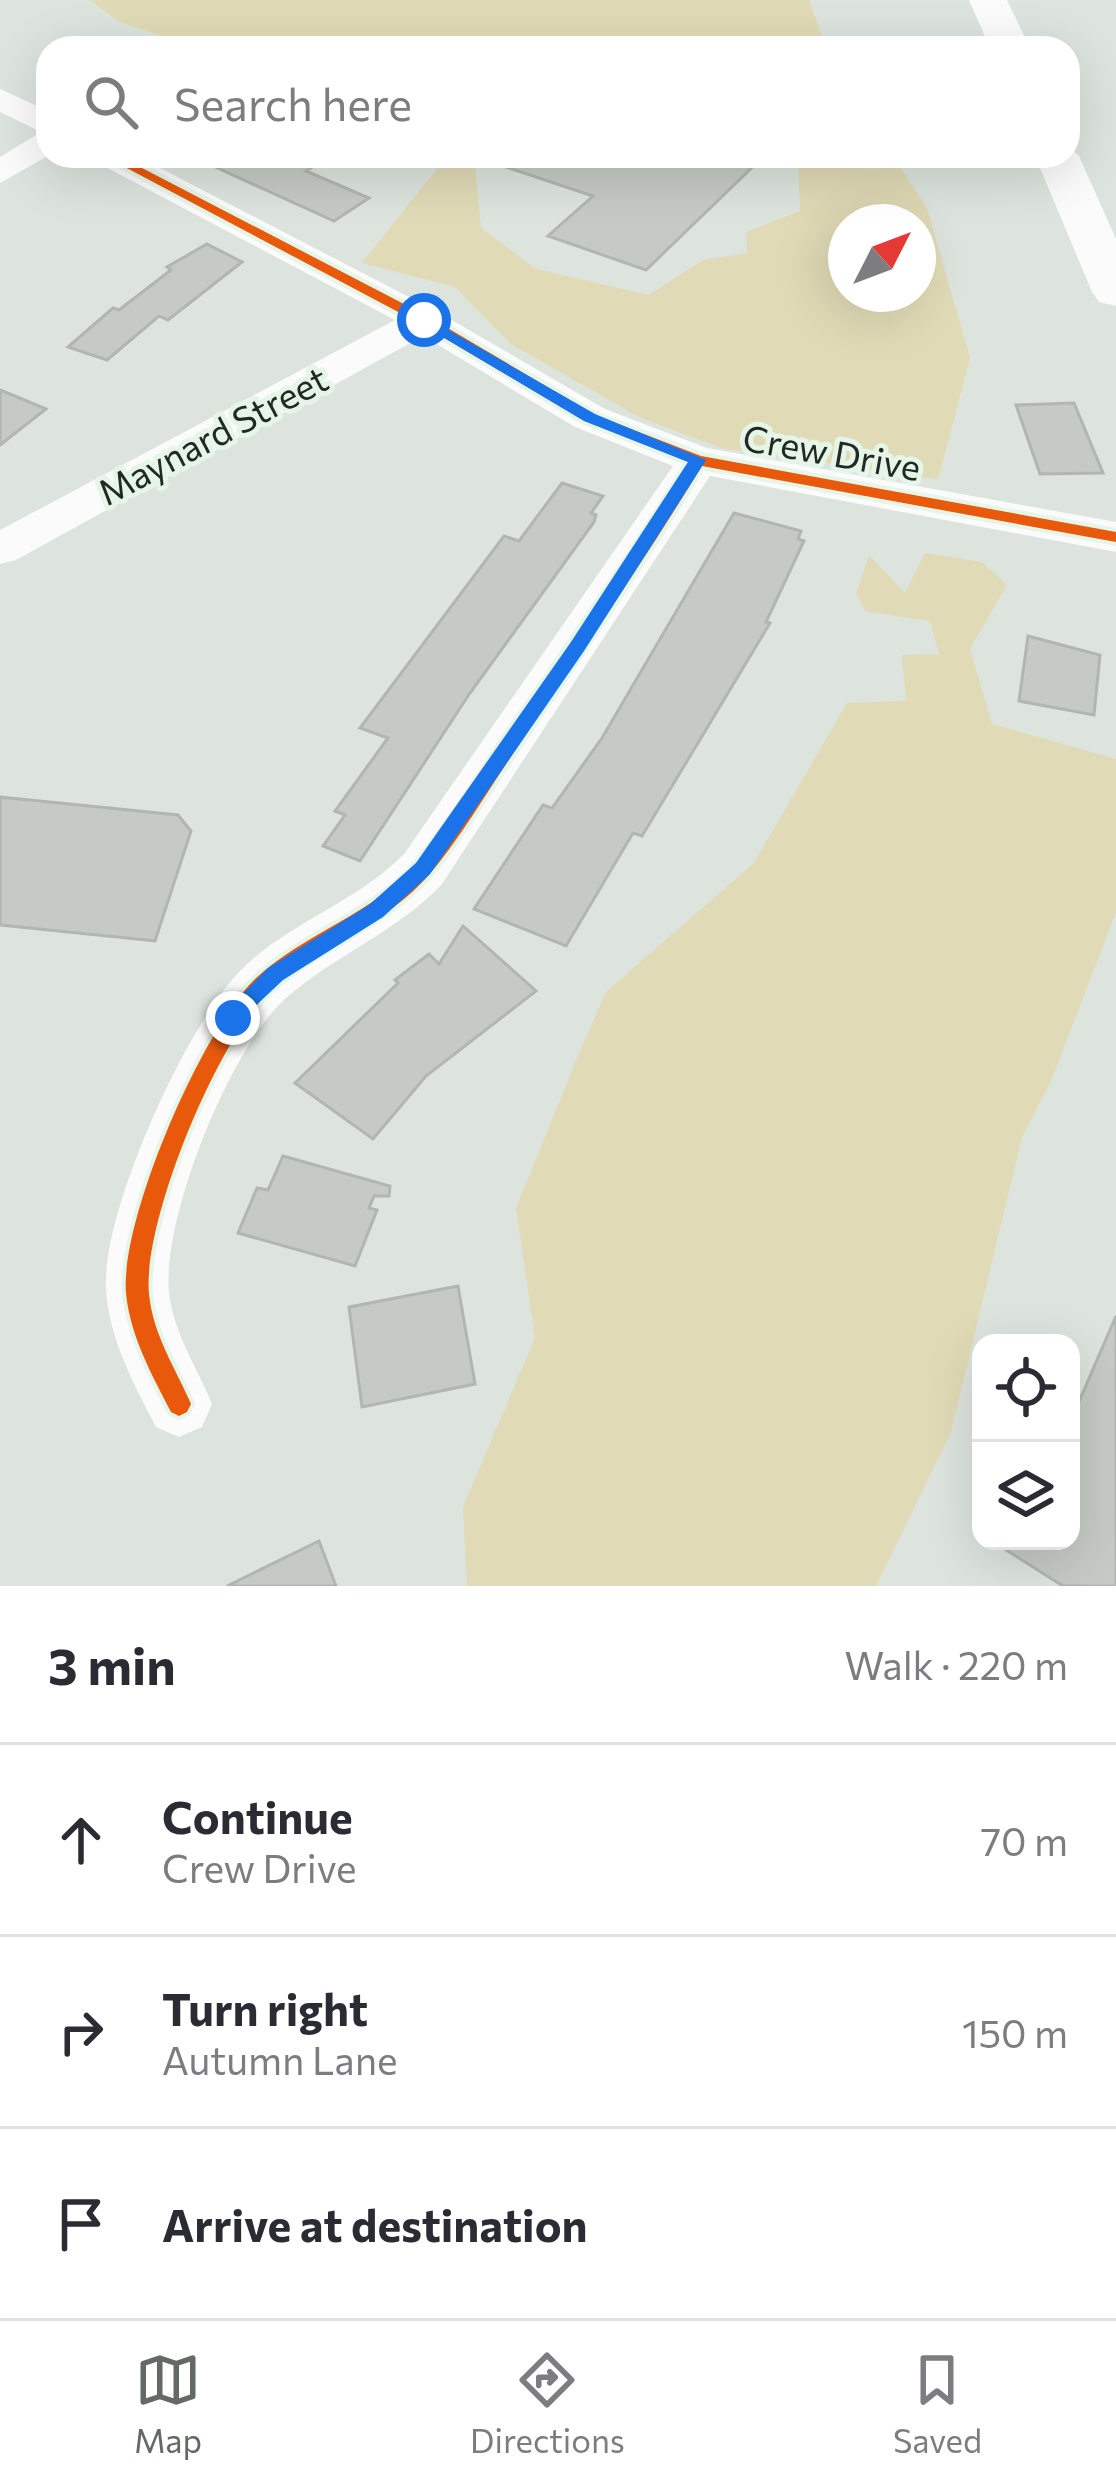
<!DOCTYPE html>
<html lang="en">
<head>
<meta charset="utf-8">
<style>
  body { margin:0; font-family:Commissioner,sans-serif; background:#f2f2f3; color:#2b2b33 }
  .controls { position:absolute; right:36px; bottom:36px; display:grid; overflow:hidden; border-radius:24px; box-shadow:0 12px 48px #0002 }
  .controls button { width:108px; height:108px; display:grid; place-items:center; padding:0; border:0; border-bottom:3px solid #e1e1e2; background:#fff; color:#2b2b33; font:60px sans-serif }
  .compass { position:absolute; left:828px; top:204px; width:108px; height:108px; border-radius:50%; background:#fff; box-shadow:0 12px 48px #0002; rotate:48deg }
  .stop { position:absolute; width:36px; height:36px; margin:-27px; border:9px solid #1a73e8; border-radius:50%; background:#fff }
  .stop.end { background:#1a73e8; border-color:#fff; box-shadow:0 3px 12px #0008 }
  .list { margin:0; padding:0; list-style:none }
  h2 { display:flex; justify-content:space-between; align-items:center; height:156px; margin:0; padding:0 48px; font-size:51px }
  h2 small { font-size:39px; font-weight:400; color:#7c7c81 }
  .list li { display:grid; grid-template-columns:78px 1fr auto; gap:36px; align-items:center; box-sizing:border-box; height:192px; padding:0 48px; border-top:3px solid #e1e1e2 }
  .list b { display:block; font-size:45px; white-space:nowrap }
  .list p { margin:0; font-size:39px; white-space:nowrap; color:#7c7c81 }
  .list em { font-size:39px; font-style:normal; color:#7c7c81 }
  .icon { flex:none; width:66px; height:66px; fill:none; stroke:currentColor; stroke-width:2; stroke-linecap:round; stroke-linejoin:round }
  .map { position:relative; flex:none; width:1116px; height:1586px; overflow:hidden }
  .search { position:absolute; background:#fff; box-shadow:0 12px 48px #0002; left:36px; right:36px; top:36px; height:132px; display:flex; align-items:center; gap:30px; box-sizing:border-box; padding:0 42px; border-radius:36px; color:#7c7c81; font-size:45px }
  .sheet { height:732px; background:#fff }
  nav { display:flex; justify-content:space-around; align-items:center; box-sizing:border-box; height:168px; border-top:3px solid #e1e1e2; background:#fff; font-size:33px; color:#7c7c81 }
  nav a { display:grid; justify-items:center; gap:6px }
  nav .on { color:#636a64 }
  .map>svg:first-child { display:block }
</style>
</head>
<body>
<div class="map">
<svg width="1116" height="1586" viewBox="0 0 1116 1586">
  <rect width="100%" height="100%" fill="#dce4dd"/>
  <path fill="#e0dab6" fill-rule="evenodd" d="M90,0h719l17,48h-65l-50,-8 -118,8h-394l-80,-26z
    M447,156h27l7,72 55,41 113,26 54,-35 44,-7 -1,-21 54,-21 -2,-51 95,-4 34,52 43,150 -32,121 -217,-31 -82,-31 -128,-73 -56,-57 -93,-24zM918,222v72h-72v-72z
    M925,553l57,9 25,23 -37,64 22,75 124,35v153l-65,169 -29,56 -71,295 -75,154h-409l-4,-79 72,-169 -19,-130 65,-159 25,-57 148,-129 93,-160 59,-2 -4,-46 37,-1 -9,-33 -64,-10 -10,-17 13,-39 36,38z"/>
  <path fill="#c5cac4" stroke="#b2b6b0" stroke-width="3" d="M191,156h139l-24,15 63,27 -35,23z
    M492,156h272l-118,114 -98,-34 45,-40 -102,-34z
    M207,244l35,18 -74,58 -9,-4 -52,44 -39,-13 45,-39 6,2 52,-40 -4,-3z
    M0,390l46,19 -46,36z
    M1074,403l29,70 -63,1 -24,-69z
    M562,483l41,13 -12,17 5,2 -2,7 -124,171 -110,168 -37,-15 22,-31 -10,-4 53,-73 -28,-10 144,-192 15,5z
    M734,513l67,18 -3,8 6,2 -38,81 4,1 -128,213 -9,-3 -67,113 -92,-37 69,-104 9,3 50,-70z
    M1028,636l72,19 -6,60 -75,-14z
    M0,797l178,18 13,16 -36,110 -155,-16z
    M463,926l73,65 -110,85 -53,63 -78,-56 103,-100 -3,-3 34,-26 10,10z
    M283,1156l107,30 -1,10h-15l-5,12 8,2 -22,56 -117,-33 19,-45 11,2z
    M458,1286l17,98 -113,23 -13,-100z
    M1116,1316v270h-53l-71,-45h79v-121z
    M319,1541l17,45h-109z"/>
  <g fill="none" stroke-linecap="round" stroke-linejoin="round">
    <path fill="#fafbfa" fill-rule="evenodd" d="M0,89l48,22v45l-48,27v-26l41,-25 -41,-20z
      M93,156h44l301,156 167,97 102,39 409,74v30l-406,-76 -268,408c-45,48 -107,71 -156,114 -56,50 -124,220 -117,295 5,41 28,74 43,111l-10,23 -23,10 -23,-10c-22,-42 -47,-89 -50,-137 -5,-77 80,-264 134,-319 47,-48 116,-68 164,-117l269,-388 -98,-39 -152,-91 -407,224 -16,4v-34l395,-210 -297,-157z"/>
    <path fill="#fafbfa" fill-rule="evenodd" d="M969,0h38l23,48h-40z
      M1068,146l11,10 37,83v67l-17,-4 -7,-10 -57,-136h33z"/>
    <g stroke="#e5f6e8" stroke-width="8">
      <path id="cycleway" d="M104,156h15l310,161 166,98 106,41 415,76v10l-414,-76c-59,96 -122,189 -185,282 -29,42 -55,88 -88,127 -43,49 -106,70 -155,112 -55,47 -132,235 -125,307 4,41 26,73 42,110l-4,8 -8,4 -8,-4c-19,-37 -41,-76 -45,-119 -6,-73 76,-264 130,-315 50,-46 118,-64 162,-116 33,-40 60,-85 89,-127 63,-90 125,-180 182,-273l-104,-41 -166,-98z"/>
    </g>
    <use href="#cycleway" fill="#e8590c" fill-rule="evenodd"/>
  </g>
  <path fill="#1a73e8" d="M424,316l171,98 111,46 -122,191 -154,223 -47,43 -100,63 -50,47 -7,-3v-13l42,-43 101,-63 47,-42 155,-221 117,-180 -104,-41 -165,-98 -2,-3z"/>
  <g text-anchor="middle" dominant-baseline="central" stroke-width="10" stroke-linejoin="round" paint-order="stroke">
    <g font-size="36" fill="#222823" stroke="#e5f6e8">
      <text transform="translate(212 434) rotate(-28)">Maynard Street</text>
      <text transform="translate(832 451) rotate(10)">Crew Drive</text>
    </g>
  </g>
</svg>
<div class="controls">
<button><svg class="icon" aria-label="locate" viewBox="0 0 24 24"><circle cx="12" cy="12" r="6"/><path d="M12 2v4M12 18v4M2 12h4M18 12h4"/></svg></button>
<button><svg class="icon" aria-label="layers" viewBox="0 0 24 24"><path d="M12 4l9 5-9 5-9-5zM3 14l9 5 9-5"/></svg></button>
</div>
<svg class="compass" viewBox="-18 -18 36 36"><path d="M0-13l5 13h-10z" fill="#e53935"/><path d="M0 13l5-13h-10z" fill="#7c7c81"/></svg>
<div class="stop" style="left:424px;top:320px"></div>
<div class="stop end" style="left:233px;top:1018px"></div>
<div class="search"><svg class="icon" aria-label="search" viewBox="0 0 24 24"><circle cx="10" cy="10" r="6"/><path d="M15 15l6 6"/></svg>Search here</div>
</div>
<section class="sheet">
<h2>3 min<small>Walk · 220 m</small></h2>
<ul class="list">
<li><svg class="icon" aria-label="ahead" viewBox="0 0 24 24"><path d="M12 20V5M6 11l6-6 6 6"/></svg><div><b>Continue</b><p>Crew Drive</p></div><em>70 m</em></li>
<li><svg class="icon" aria-label="right" viewBox="0 0 24 24"><path d="M7 20v-9h11M14 6l5 5-5 5"/></svg><div><b>Turn right</b><p>Autumn Lane</p></div><em>150 m</em></li>
<li><svg class="icon" aria-label="arrive" viewBox="0 0 24 24"><path d="M6 21V4h12l-3 4 3 4H6"/></svg><div><b>Arrive at destination</b></div></li>
</ul>
</section>
<nav>
<a class="on"><svg class="icon" aria-label="map" viewBox="0 0 24 24"><path d="M3 6l6-2 6 2 6-2v14l-6 2-6-2-6 2zM9 4v14M15 6v14"/></svg>Map</a>
<a><svg class="icon" aria-label="directions" viewBox="0 0 24 24"><path d="M12 3l9 9-9 9-9-9zM9 14v-3h6M13 9l2 2-2 2"/></svg>Directions</a>
<a><svg class="icon" aria-label="saved" viewBox="0 0 24 24"><path d="M7 4h10v16l-5-4-5 4z"/></svg>Saved</a>
</nav>
</body>
</html>
